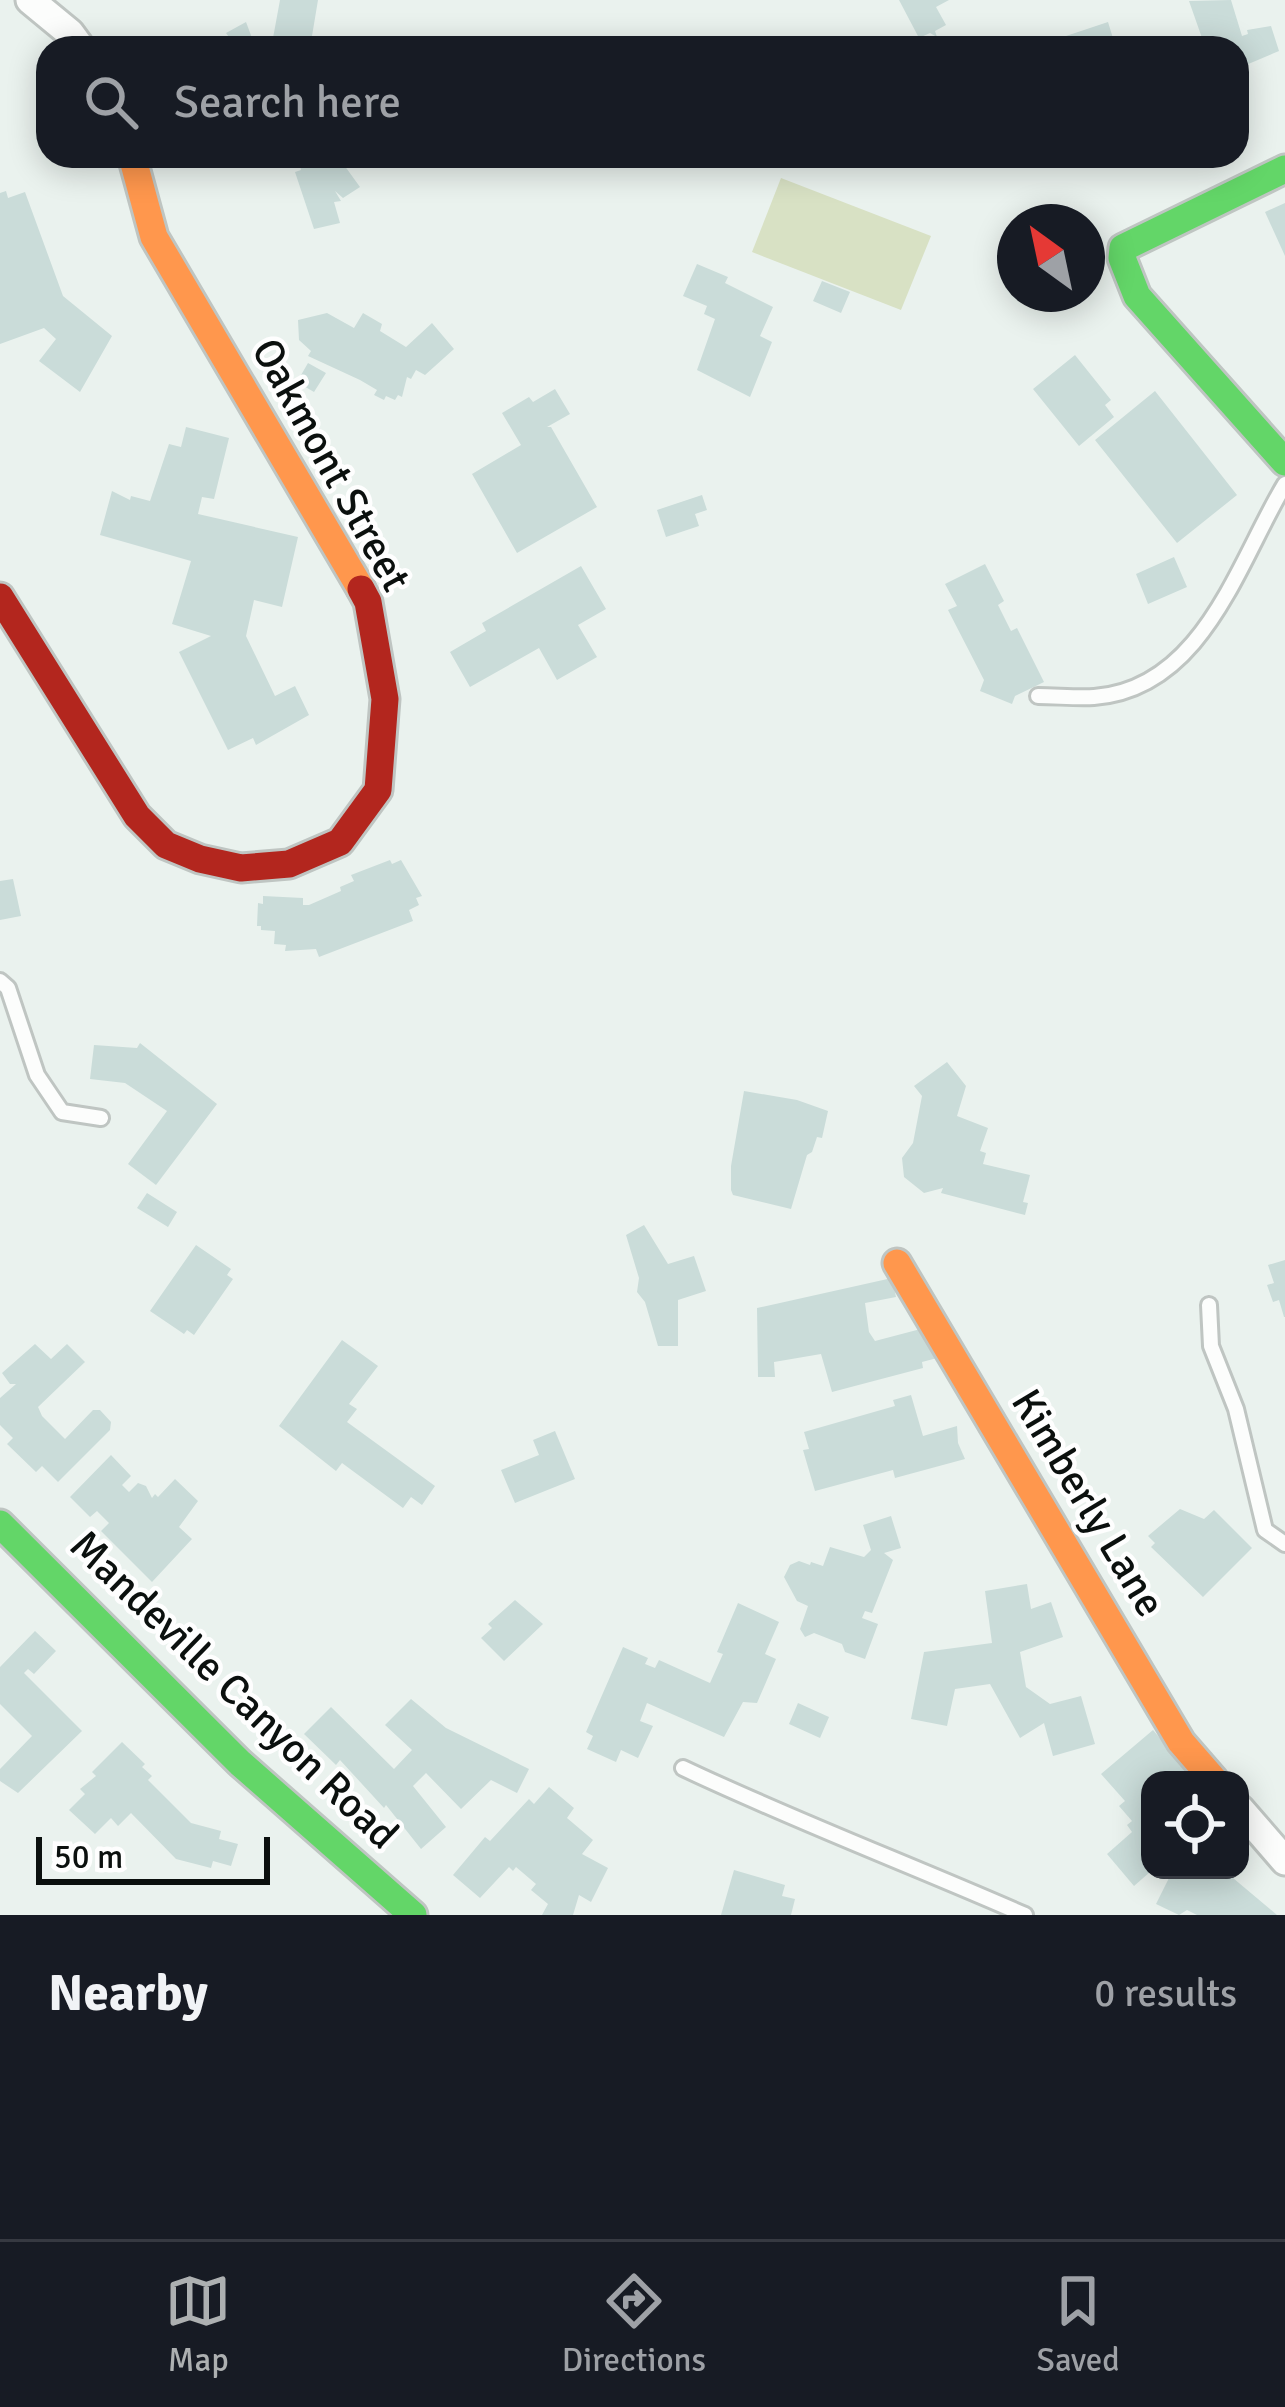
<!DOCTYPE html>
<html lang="en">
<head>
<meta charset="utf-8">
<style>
  body { margin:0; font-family:Signika,sans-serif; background:#20242c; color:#f1f3f6 }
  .controls { position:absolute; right:36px; bottom:36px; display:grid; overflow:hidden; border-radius:24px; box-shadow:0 6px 30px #0003 }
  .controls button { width:108px; height:108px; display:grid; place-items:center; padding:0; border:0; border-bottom:3px solid #363941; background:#171b24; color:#f1f3f6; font:60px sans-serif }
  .compass { position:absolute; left:997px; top:204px; width:108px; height:108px; border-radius:50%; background:#171b24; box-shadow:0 6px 30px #0003; rotate:327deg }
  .scale { position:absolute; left:36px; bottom:30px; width:234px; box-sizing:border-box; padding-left:12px; border:6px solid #0b100e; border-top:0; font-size:33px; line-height:42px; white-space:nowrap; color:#0b100e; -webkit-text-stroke:9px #fefefe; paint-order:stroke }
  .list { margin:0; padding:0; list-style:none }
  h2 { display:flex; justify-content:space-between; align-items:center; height:156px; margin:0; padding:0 48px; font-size:51px }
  h2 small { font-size:39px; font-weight:400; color:#9ea1a6 }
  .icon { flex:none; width:66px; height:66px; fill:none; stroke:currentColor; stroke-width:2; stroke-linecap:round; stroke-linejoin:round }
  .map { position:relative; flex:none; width:1285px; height:1915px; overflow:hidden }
  .search { position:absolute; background:#171b24; box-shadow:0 6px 30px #0003; left:36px; right:36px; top:36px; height:132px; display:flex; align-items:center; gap:30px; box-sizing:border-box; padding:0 42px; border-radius:36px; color:#9ea1a6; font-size:45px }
  .sheet { height:324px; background:#171b24 }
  nav { display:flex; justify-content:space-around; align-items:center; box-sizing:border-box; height:168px; border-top:3px solid #363941; background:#171b24; font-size:33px; color:#9ea1a6 }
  nav a { display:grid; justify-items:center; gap:6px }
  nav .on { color:#adb0b1 }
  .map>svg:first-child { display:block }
</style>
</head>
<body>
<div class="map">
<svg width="1285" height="1915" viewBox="0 0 1285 1915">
  <rect width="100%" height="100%" fill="#eaf2ee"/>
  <path fill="#d8e1c4" d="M781,178l150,58 -30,74 -149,-58z"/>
  <path fill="#cadcd9" d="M280,0h38l-6,36 6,5 -4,7h-10l4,-5 -35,-5z
    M899,0h50l-13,7 10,18 -11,6 2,6 -7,-4 -11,5z
    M1231,0l11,36 6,-2 -1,-4 24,-4 8,25 -33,14 3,8 -11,4 -1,-29 -62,-1 27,-9 -13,-37z
    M246,22l6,16 20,10h-46l1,-8h4l-5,-7z
    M1108,22l8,26h-52l-4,-10z
    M298,156h34l2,5 5,-3 21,29 -17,11 -8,-7 6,10 -7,1 6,21 -26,6 -19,-57 6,-2z
    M6,191l2,7 17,-6 38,104 49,40 -32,56 -41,-31 17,-22 -12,-11 -44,16v-151z
    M1285,203v53l-20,-44z
    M697,264l31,13 -3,6 48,24 -13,29 12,6 -22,55 -53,-27 18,-51 -11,-5 3,-8 -24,-10z
    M822,281l28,11 -9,21 -28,-12z
    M327,313l27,15 9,-15 19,11 -2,7 26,16 26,-24 22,26 -29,26 -9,-5 -5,9 -4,-2 -5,20 -4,-2 -3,5 -9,-4 -2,4 -10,-5 3,-5 -17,-10 -52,-24 3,-5 -12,-11 -1,-20z
    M1075,355l36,45 -6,5 9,12 -35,29 -46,-57z
    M308,363l18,10 -12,19 -17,-10z
    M555,389l15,25 -23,13h4l46,80 -80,46 -45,-79 49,-29 -19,-32 27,-16 4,5z
    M1155,391l82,104 -60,48 -82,-103z
    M186,427l43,11 -15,61 -12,-2 -4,17 100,23 -16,70 -28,-7 -8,36 29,60 20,-10 14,29 -53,30 -3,-7 -25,12 -49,-98 32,-16 -39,-12 19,-63 -91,-26 12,-44 18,9 1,-4 19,5 19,-57 12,3z
    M702,495l5,15 -12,4 4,12 -33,11 -9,-27z
    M1174,557l13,30 -39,17 -12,-30z
    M985,564l19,37 -6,4 13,26 6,-3 27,54 -29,14 -3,8 -32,-13 4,-11 -36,-70 9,-4 -12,-22z
    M581,566l25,43 -28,16 19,32 -40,23 -18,-32 -69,39 -20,-35 36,-21 -4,-8z
    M390,860l2,4 9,-4 21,36 -6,2 3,7 -10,5 4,11 -94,36 -3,-8 -31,2 1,-6 -12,-1 1,-13 -14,-1v-4h-4l1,-23 5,1v-8l40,2v7h6l32,-14 -1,-4 14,-6 -3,-6z
    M13,879l8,37 -21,4v-39z
    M140,1043l77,61 -61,81 -28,-21 39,-53 -42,-28 -35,-4 4,-34 43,3z
    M947,1062l19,24 -9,30 31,12 -8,23 6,2 -3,11 47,11 -7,27 5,1 -3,12 -84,-22 2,-5 -19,5 -20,-16 -2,-19 11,-15 9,-47 -8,-10z
    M744,1091l53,9 31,11 -6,27 -5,-1 -5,15 -5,3 -16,54 -58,-14 -2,-5v-24z
    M147,1193l30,19 -9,15 -31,-19z
    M644,1225l24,39 26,-8 12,35 -28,9v46h-20l-13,-44 -8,-10 2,-14 -13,-43z
    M196,1245l35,24 -4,6 6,4 -39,56 -7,-5 -3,4 -34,-23z
    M1285,1260v57h-1l-5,-17 -6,2 -6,-17 7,-2 -6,-18z
    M892,1278l4,19 -31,6 4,29 6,9 57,-15 9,31 -19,5 1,6 -91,24 -11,-38 -47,8 1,15h-17l-1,-69z
    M342,1340l36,26 -29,38 8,5 -10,13 88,64 -13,19 -11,-8 -8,11 -61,-45 -6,8 -57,-45z
    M35,1344l16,15 16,-15 18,18 -47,45 4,9 23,23 28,-29h7l11,12 -1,8 -52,52 -16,-16 -6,6 -29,-28 6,-6 -13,-13v-27l16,-14h-6l-8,-11z
    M911,1395l12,41 34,-10 1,17 7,16 -70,19 -2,-8 -78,21 -12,-41 6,-1 -5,-17 91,-26 -2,-6z
    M555,1431l20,48 -60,24 -14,-33 38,-15 -6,-15z
    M111,1455l20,21 -9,9 7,7 9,-9 8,3 6,12 3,-4 3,3 17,-18 23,22 -19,26 13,12 -40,43 -51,-51 8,-8 -12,-12 -7,6 -20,-20z
    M1180,1509l24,10 10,-9 38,38 -49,49 -52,-50 4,-4 -7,-7z
    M891,1516l10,32 -17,5 9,7 -21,53 -7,-2 -3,7 16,6 -13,35 -20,-7 -3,-8 -28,-11 -9,4 -5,-8 8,-23 -11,-5 -13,-24 6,-12 9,-4 11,4 1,-3 12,4 7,-19 34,10 7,-7 -8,-25z
    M1027,1584l4,25 20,-7 12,35 -43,15 6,35 24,17 31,-8 14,48 -42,12 -9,-33 -24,15 -30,-54 -35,5 -8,37 -36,-7 13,-67 68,-9 -7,-52z
    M515,1600l28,24 -39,37 -23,-23 11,-10 -4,-4z
    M738,1603l41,19 -14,32 11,5 -19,44 -14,-1 -19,35 -77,-34 -7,18 13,5 -15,32 -17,-8 -5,12 -29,-13 6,-13 -7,-4 37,-85 25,11 -3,6 10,4 4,-8 51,23 13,-29 -6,-2z
    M35,1631l21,20 -22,23 -6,-5 -4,4 58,58 -64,62 -18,-12v-12l32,-33 -32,-32v-37z
    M411,1699l35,29 83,41 -12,24 -26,-13 -30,29 -35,-36 -13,13 33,41 -25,22 -35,-44 -2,3 -44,-48 -4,5 -32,-31 27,-27 63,62 18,-19 -27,-25z
    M798,1703l31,14 -9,21 -31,-14z
    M1153,1730l38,45 -6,5h-35v92l-16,14 -27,-32 25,-22 -5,-7 5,-4 -13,-15 6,-5 -24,-27z
    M122,1742l23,22 -3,3 10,9 -4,4 43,43 30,8 -2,8 19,5 -7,22 -18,-5 -2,7 -35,-9 -45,-46 -13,13 -7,-8 -16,16 -26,-24 16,-16 -5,-5 16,-13 -4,-4z
    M549,1787l25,21 -7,10 26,22 -11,14 26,14 -17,34 -12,-7 -6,20h-31l6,-11 -17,-14 5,-6 -20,-17 -3,4 -4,-4 -29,31 -27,-23 32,-38 5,4 39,-42 5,5z
    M734,1870l51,15 -3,11 13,3 -4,16h-70z
    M1173,1870h64l-4,8 44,37h-80l-10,-5 -8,5 -23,-11z"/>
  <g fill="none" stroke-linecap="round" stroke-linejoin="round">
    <g stroke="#bfc5c2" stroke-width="20">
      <path id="lane" d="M1038,696c18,0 38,2 56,1 109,-8 144,-135 191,-213
        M0,981l8,7 29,87 25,37 39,6
        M1209,1305l2,41 25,63 29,121 20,14
        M683,1768c112,53 228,97 342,147"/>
    </g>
    <g stroke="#bfc5c2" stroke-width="33">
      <path id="street" d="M30,0l40,33 11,15
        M1240,1809l45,52"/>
    </g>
    <g stroke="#bfc5c2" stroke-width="33">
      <path id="fast" d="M1285,169l-162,79 -1,10 15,38 148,166
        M0,1524l240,239 173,152"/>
    </g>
    <g stroke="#bfc5c2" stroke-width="33">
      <path id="slow" d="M132,156l22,81 207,352
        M897,1263l284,479 33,38"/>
    </g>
    <g stroke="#bfc5c2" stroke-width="33">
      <path id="jam" d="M0,597l137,219 29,29 34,14 41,9 48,-4 51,-22 38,-52 7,-91 -17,-97 -7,-13"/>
    </g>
    <use href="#lane" stroke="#fcfdfc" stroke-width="14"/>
    <use href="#street" stroke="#fcfdfc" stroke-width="27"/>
    <use href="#fast" stroke="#63d668" stroke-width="27"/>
    <use href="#slow" stroke="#ff974d" stroke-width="27"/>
    <use href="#jam" stroke="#b3261e" stroke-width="27"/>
  </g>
  <g text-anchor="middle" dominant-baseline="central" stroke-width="9" stroke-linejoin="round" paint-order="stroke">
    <g font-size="42" fill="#0b100e" stroke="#fefefe">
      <text transform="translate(331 465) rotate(61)">Oakmont Street</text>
      <text transform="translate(1088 1503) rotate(59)">Kimberly Lane</text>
      <text transform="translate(234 1690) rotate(44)">Mandeville Canyon Road</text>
    </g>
  </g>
</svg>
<div class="controls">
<button><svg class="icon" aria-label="locate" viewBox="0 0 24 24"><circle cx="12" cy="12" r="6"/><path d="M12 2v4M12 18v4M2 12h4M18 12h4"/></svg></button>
</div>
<svg class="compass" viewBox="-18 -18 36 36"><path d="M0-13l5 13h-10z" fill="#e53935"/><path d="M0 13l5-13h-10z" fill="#9ea1a6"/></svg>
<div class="scale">50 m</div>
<div class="search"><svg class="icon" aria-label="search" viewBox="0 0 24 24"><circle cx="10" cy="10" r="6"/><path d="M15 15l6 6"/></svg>Search here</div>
</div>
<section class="sheet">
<h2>Nearby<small>0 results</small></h2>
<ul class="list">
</ul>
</section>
<nav>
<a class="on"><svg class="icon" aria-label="map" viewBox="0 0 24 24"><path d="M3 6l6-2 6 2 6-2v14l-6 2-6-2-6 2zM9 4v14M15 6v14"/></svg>Map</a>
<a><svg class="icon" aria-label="directions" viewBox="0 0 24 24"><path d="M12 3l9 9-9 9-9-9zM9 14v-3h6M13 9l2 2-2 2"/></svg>Directions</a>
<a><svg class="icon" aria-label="saved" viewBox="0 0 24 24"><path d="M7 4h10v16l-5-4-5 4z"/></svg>Saved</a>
</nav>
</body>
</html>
